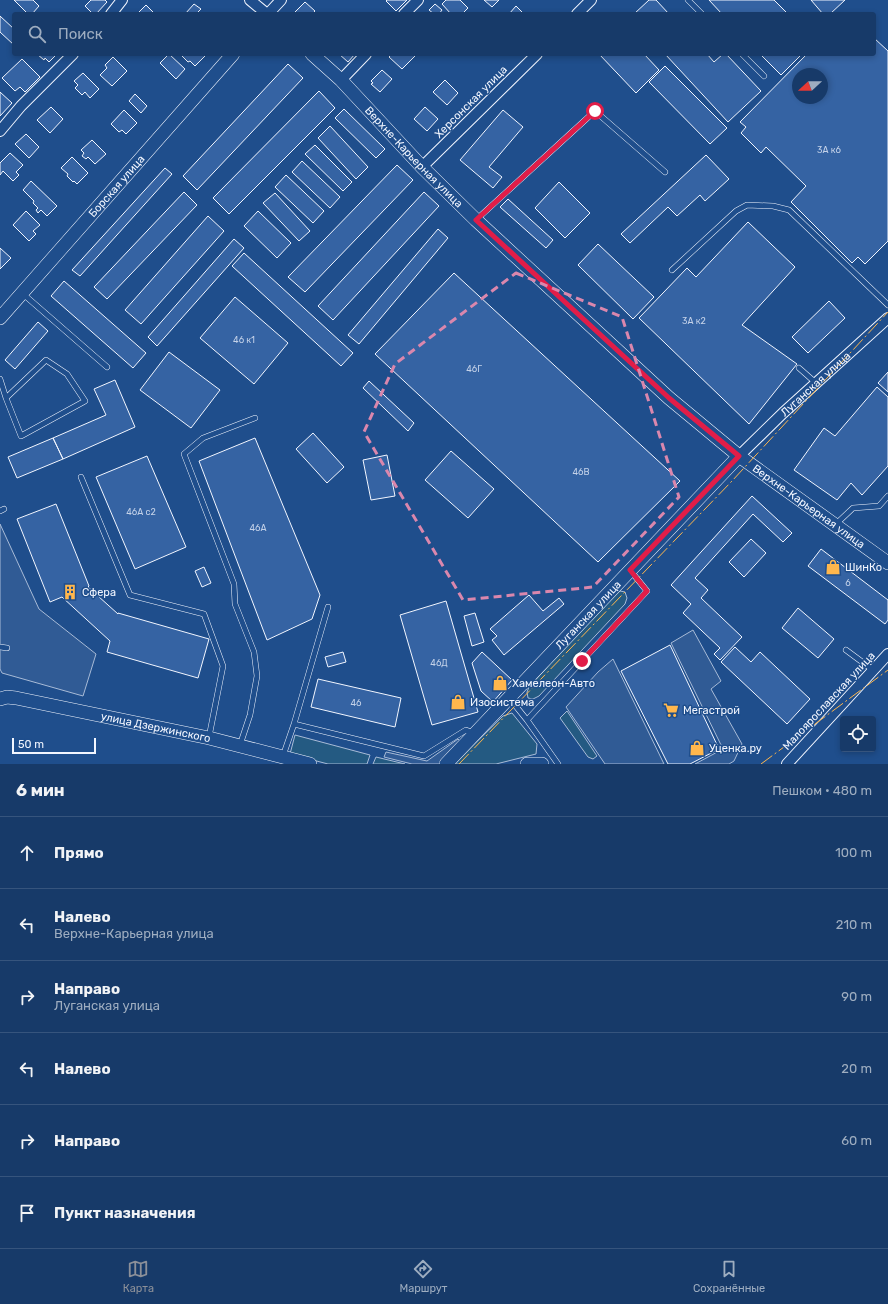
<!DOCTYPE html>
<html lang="ru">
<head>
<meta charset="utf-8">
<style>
  body { margin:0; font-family:Rubik,sans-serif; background:#20416f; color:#f1f3f6 }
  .controls { position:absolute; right:12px; bottom:12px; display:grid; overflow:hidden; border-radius:4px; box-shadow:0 2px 6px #0003 }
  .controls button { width:36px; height:36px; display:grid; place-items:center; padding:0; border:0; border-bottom:1px solid #36547d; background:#173a69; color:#f1f3f6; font:20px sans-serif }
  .compass { position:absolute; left:792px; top:68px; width:36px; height:36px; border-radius:50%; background:#173a69; box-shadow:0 2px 6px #0003; rotate:249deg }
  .scale { position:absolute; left:12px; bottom:10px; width:84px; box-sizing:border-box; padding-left:4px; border:2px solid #f2f6ff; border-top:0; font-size:11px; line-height:14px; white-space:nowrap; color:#f2f6ff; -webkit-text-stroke:3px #1f4e8c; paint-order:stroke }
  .stop { position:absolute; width:12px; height:12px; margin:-9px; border:3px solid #e11d48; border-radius:50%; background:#fff }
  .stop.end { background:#e11d48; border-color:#fff; box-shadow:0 1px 4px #0008 }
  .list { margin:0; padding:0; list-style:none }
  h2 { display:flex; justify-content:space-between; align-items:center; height:52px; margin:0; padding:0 16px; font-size:17px }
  h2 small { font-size:13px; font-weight:400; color:#9eadc0 }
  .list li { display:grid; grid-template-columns:26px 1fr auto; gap:12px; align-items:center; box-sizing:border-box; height:72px; padding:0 16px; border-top:1px solid #36547d }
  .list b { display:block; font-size:15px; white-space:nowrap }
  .list p { margin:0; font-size:13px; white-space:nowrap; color:#9eadc0 }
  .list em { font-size:13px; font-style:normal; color:#9eadc0 }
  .icon { flex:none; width:22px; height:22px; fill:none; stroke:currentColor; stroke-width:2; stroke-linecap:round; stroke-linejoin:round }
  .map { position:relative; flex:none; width:888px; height:764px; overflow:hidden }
  .search { position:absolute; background:#173a69; box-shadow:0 2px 6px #0003; left:12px; right:12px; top:12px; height:44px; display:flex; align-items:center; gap:10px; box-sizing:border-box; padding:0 14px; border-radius:4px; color:#9eadc0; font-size:15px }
  .sheet { height:484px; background:#173a69 }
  nav { display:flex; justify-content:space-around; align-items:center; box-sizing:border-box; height:56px; border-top:1px solid #36547d; background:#173a69; font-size:11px; color:#9eadc0 }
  nav a { display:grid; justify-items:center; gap:2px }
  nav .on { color:#8c9099 }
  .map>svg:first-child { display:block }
</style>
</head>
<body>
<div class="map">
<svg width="888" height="764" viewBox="0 0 888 764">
  <rect width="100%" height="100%" fill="#1f4e8c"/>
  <path fill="#245a82" stroke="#a8bbd7" d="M620,591l5,1 2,6 -2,6 -86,92 -6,3 -5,-1 -1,-6 2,-5 85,-93z
    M567,711l30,45 -4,3 -5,-2 -28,-39z
    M512,713l25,31 -1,10 -40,10h-42l49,-48z
    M295,735l75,20 -3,9h-39l-38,-10z
    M376,757l29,7h-32z"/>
  <path fill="#305b95" stroke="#a8bbd7" d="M0,524l39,85 57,45 -13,42 -81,-23 -2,-4z
    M693,630l28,51 -10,8 31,55 -8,17 -5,3h-34l28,-15 -52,-106z
    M613,659l51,105h-59l-39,-57 32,-35z
    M458,739l3,3 -21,22h-28l-28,-7 2,-5 41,9z"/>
  <path fill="#3563a3" stroke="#f2f6ff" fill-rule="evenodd" d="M14,0h19l6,6 -7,8h-4z
    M91,0h14l2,2 -11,12h-3l-8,-8z
    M387,0h20l-11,11 -10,-10z
    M446,0h14l8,8 -6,6h-11l-9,-10z
    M484,0h15l-7,7z
    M649,0h7l13,14h-35z
    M709,0h65l14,14h-66z
    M811,0h34l-15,14h-7z
    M305,2l10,9 -3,3h-17l-1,-1z
    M194,4l7,5 -5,5h-11z
    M435,4l7,6 -3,4h-5l-5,-4z
    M146,5l9,9h-18z
    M516,6l8,8h-15z
    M0,16l14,13v16l-14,-13z
    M874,38l14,13v190l-23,23 -7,-7 -6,6 -61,-61 15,-16 -40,-39 -5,6 -20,-20 5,-6 -6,-5 67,-68h67zM798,74h24v24h-24z
    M37,54h20l-8,8 -4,-4 -1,2z
    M169,54l16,15 -9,10 -16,-16z
    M180,54h27l-12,12 -5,-5 -2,1z
    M339,54h16l-7,8z
    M392,54h25l-15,15 -13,-12z
    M599,54h45l15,16 -23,23z
    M665,54h42l7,8 9,-8h3l35,37 -33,31z
    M760,54h42l-21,21z
    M113,57l14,14 -15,15 -12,-11 7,-7 -2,-3z
    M22,59l18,18 -15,15 -5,-5 -5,4 -13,-13z
    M288,64l15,14 -106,112 -14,-14z
    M665,66l62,62 -17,16 -61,-62z
    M382,70l10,9 -12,13 -9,-8 2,-1 -2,-2z
    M83,73l16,16 -9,9 -5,-6 -3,3 -7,-7 3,-3 -4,-4z
    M445,80l13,13 -11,12 -14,-13z
    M319,91l16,17 -106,106 -16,-16z
    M0,92l12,11 -12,13z
    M135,94l12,12 -6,7 -12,-12z
    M51,107l12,12 -13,14 -13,-13z
    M425,107l13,12 -11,12 -13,-12z
    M344,109l41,40 -9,9 -41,-40z
    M124,110l13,13 -11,11 -4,-4 -3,2 -8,-8z
    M503,110l20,17 -34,40 13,10 -9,11 -33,-28z
    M330,126l38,41 -12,12 -38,-41z
    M26,134l13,13 -10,11 -14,-14z
    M92,140l14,14 -11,10 -7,-7 -2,2 -4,-3 2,-3 -3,-3z
    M315,145l37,37 -9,9 -38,-37z
    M10,153l13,12 -7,7 3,3 -6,6 -10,-10 -3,4v-12z
    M706,155l23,24 -24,22 -5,-6 -23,21 -9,-9 -38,36 -9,-9z
    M72,157l16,16 -11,11 -3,-3 -1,1 -6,-6 1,-2 -7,-6z
    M302,161l38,36 -10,11 -38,-36z
    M397,165l16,15 -108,112 -17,-15z
    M165,168l7,6 -92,102 -8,-6z
    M286,175l38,36 -11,12 -38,-36z
    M31,181l26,25 -10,10 -6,-6 -3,3 -2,-3 2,-2 -5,-5 1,-2 -11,-11z
    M559,182l31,31 -25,25 -30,-30z
    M184,192l13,13 -90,94 -13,-12z
    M424,192l15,14 -106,114 -15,-14z
    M275,193l35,38 -11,10 -36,-38z
    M508,199l45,41 -7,8 -46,-41z
    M26,211l14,14 -7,6 3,3 -7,7 -16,-16z
    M258,211l33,32 -14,15 -33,-32z
    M208,216l16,15 -83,93 -16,-14z
    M748,222l47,45 -53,58 55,39 -48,60 -110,-106 48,-50 9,9z
    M438,229l10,9 -89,106 -11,-9z
    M234,239l10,9 -87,98 -9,-9z
    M598,244l56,53 -21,22 -55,-54z
    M0,248l11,10 -11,11z
    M244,253l109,100 -12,13 -109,-100z
    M454,273l226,208 -82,81 -223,-208z
    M64,281l82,72 -13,15 -82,-72z
    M235,297l53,46 -34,41 -54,-46z
    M829,301l16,17 -37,35 -16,-16z
    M38,322l10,9 -33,38 -10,-9z
    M169,352l51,38 -29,38 -51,-38z
    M888,372v20l-10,-9z
    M115,380l20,47 -72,32 -10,-21 53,-23 -12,-26z
    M369,381l45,42 -6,8 -45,-43z
    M877,387l11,10v69l-26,29 -11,-12 -14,17 -43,-30 30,-42 11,8z
    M313,433l31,34 -17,16 -31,-34z
    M53,438l10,21 -46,19 -9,-21z
    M255,438l65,157 -8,24 -45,21 -68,-179z
    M451,451l43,38 -26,29 -43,-38z
    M387,455l8,41 -24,4 -8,-40z
    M147,456l39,91 -51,22 -39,-92z
    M752,496l40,37 -9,9 -30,-28 -58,64 13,12 -7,8 41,39 -22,23 -6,-6 6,-6 -37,-35 8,-9 -20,-19z
    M56,504l33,82 -1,1 30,27v-1l91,26 -11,39 -91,-26 3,-11 -48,-44 -12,5 -33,-83z
    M751,539l15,14 -22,24 -15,-15z
    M821,549l67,51v20l-3,4 -77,-58z
    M204,567l7,16 -9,4 -7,-16z
    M529,595l14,16 16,-13 5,6 -60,51 -12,-15 5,-4 -7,-7z
    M446,601l32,111 -46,13 -32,-110z
    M798,608l36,31 -16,19 -36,-30z
    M475,613l9,29 -12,4 -8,-30z
    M670,645l49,104 -29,15h-22l-47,-93z
    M735,647l16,15 9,-10 50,47 -23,25 -66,-62z
    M343,652l3,10 -18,5 -3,-10z
    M482,652l30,28 -19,22 -12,-11 -9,-28z
    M318,679l83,19 -6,29 -84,-20z"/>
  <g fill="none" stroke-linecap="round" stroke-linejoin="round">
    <g stroke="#f2f6ff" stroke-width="6">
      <path id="service" d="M688,0l14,14
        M742,54l22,22
        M477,219l118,-108 70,61
        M672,270l64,-59 11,-6 26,1 16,4 99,95
        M22,293l85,74
        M799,368l17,15
        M0,379l6,19 15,38 64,-35 -18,-27 -21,-14 -40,38
        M81,477l49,118 74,19 19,52 -14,71
        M0,511l4,-2
        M836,524l17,-16 26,-2 9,-10
        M0,647l7,1
        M846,650l27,20
        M510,699l17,21 31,44
        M527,720l120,-129 -17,-21
        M294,724l34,-117
        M240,745l10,-30 7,-39 -3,-24 -19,-48 -1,-20 -50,-130 19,-16 52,-20
        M283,756l11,-32 130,32 42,-26 8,3"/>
    </g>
    <g stroke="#f2f6ff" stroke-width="12">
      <g id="minor">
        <path d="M250,0l17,14"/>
        <path d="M111,14l11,-14"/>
        <path d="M268,14l13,-14"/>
        <path d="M404,14l14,-14"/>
        <path d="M577,14l14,-14"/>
        <path d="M341,80l25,-26"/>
        <path d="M0,131l21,-25 52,-52"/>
        <path d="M422,167l115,-113"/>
        <path id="s1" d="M739,456l44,-43 105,-95"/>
        <path d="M787,764l101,-110"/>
      </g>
    </g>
    <g stroke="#f2f6ff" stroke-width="14">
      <g id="tertiary">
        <path id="s2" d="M312,54l29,26 81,87 54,53 193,178 70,58 149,107"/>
        <path id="s3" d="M0,318l233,-264"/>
        <path id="s4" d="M0,699l7,-2 9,1 193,40 101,26"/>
        <path id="s5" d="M446,764l293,-308"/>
        <path d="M527,764h15"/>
      </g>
    </g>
    <use href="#service" stroke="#1f4e8c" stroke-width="5"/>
    <use href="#minor" stroke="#1f4e8c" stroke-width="10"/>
    <use href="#tertiary" stroke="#1f4e8c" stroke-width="13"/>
    <path stroke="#ffb74d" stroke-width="1" stroke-dasharray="14 3 2 3" stroke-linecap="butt" d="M459,764l273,-283 156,-169
      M761,764l127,-94"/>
  </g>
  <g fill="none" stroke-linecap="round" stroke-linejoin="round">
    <path stroke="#e11d48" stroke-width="5" d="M582,661l65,-70 -17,-21 109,-114 -70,-58 -193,-178 119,-109"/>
  </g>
  <path fill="none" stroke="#da87ad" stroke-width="3" stroke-dasharray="8 5" stroke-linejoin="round" d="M516,273l106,44 57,180 -86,90 -130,13 -99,-168 31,-68z"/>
  <defs>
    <g id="shop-bare" transform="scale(1.2)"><path d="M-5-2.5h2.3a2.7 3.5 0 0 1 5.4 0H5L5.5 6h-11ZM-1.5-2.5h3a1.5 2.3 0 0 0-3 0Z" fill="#ffb74d" stroke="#1f4e8c" stroke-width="2.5" paint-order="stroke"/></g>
    <g id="building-bare" transform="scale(1.2)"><path d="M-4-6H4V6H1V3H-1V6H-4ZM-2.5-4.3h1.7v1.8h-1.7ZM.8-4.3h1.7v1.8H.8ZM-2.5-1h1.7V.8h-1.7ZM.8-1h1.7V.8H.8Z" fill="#ffb74d" stroke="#1f4e8c" stroke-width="2.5" paint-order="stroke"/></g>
    <g id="supermarket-bare" transform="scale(1.2)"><path d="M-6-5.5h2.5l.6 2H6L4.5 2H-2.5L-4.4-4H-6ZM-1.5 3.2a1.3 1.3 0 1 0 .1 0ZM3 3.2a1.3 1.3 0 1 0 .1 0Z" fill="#ffb74d" stroke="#1f4e8c" stroke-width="2.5" paint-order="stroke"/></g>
  </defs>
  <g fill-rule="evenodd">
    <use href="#shop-bare" x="833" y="567"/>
    <use href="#building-bare" x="70" y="592"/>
    <use href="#shop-bare" x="500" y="683"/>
    <use href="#shop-bare" x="458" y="702"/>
    <use href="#supermarket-bare" x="671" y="710"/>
    <use href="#shop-bare" x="697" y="748"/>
  </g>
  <g text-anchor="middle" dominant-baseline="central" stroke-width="3" stroke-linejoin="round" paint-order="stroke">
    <g font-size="9" fill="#c3d1e8">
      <text x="829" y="150">3А к6</text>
      <text x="694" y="321">3А к2</text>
      <text x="244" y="340">46 к1</text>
      <text x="474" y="369">46Г</text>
      <text x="581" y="472">46В</text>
      <text x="141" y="512">46А с2</text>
      <text x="258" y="528">46А</text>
      <text x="848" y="583">6</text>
      <text x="439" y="663">46Д</text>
      <text x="356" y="703">46</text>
    </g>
    <g font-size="11" fill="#f2f6ff" stroke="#1f4e8c">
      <text transform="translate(471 102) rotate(-45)">Херсонская улица</text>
      <text stroke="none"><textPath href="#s2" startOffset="145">Верхне-Карьерная улица</textPath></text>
      <text stroke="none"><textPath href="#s3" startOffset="176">Борская улица</textPath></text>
      <text stroke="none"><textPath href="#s1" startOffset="105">Луганская улица</textPath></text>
      <text stroke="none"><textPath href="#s2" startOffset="673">Верхне-Карьерная улица</textPath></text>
      <text stroke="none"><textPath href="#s5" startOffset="206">Луганская улица</textPath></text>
      <text transform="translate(829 701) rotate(-47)">Малоярославская улица</text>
      <text stroke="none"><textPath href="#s4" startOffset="159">улица Дзержинского</textPath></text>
    </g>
    <g font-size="11" fill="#f2f6ff" stroke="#1f4e8c" text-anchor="start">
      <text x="845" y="567">ШинКо</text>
      <text x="82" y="592">Сфера</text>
      <text x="512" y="683">Хамелеон-Авто</text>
      <text x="470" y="702">Изосистема</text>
      <text x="683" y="710">Мегастрой</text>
      <text x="709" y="748">Уценка.ру</text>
    </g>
  </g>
</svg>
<div class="controls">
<button><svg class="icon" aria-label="locate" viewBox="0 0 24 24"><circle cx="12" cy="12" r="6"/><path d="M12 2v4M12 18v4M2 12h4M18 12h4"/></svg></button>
</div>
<svg class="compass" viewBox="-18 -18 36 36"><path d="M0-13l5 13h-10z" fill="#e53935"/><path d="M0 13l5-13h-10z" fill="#9eadc0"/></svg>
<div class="scale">50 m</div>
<div class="stop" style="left:595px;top:111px"></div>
<div class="stop end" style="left:582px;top:661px"></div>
<div class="search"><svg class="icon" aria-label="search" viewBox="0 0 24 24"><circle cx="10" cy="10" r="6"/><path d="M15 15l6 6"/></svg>Поиск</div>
</div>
<section class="sheet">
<h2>6 мин<small>Пешком · 480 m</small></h2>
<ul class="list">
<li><svg class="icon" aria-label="ahead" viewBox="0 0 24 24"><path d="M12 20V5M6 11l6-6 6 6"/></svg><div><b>Прямо</b></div><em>100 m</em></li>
<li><svg class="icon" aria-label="left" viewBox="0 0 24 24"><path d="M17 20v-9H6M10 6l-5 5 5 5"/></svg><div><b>Налево</b><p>Верхне-Карьерная улица</p></div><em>210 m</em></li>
<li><svg class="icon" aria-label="right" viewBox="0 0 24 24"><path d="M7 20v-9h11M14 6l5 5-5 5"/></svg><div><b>Направо</b><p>Луганская улица</p></div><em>90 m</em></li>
<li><svg class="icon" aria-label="left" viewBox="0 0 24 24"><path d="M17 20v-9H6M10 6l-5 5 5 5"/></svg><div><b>Налево</b></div><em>20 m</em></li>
<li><svg class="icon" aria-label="right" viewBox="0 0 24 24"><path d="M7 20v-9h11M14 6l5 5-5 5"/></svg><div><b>Направо</b></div><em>60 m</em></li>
<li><svg class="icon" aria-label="arrive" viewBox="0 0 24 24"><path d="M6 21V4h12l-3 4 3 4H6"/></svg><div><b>Пункт назначения</b></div></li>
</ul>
</section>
<nav>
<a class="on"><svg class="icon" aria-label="map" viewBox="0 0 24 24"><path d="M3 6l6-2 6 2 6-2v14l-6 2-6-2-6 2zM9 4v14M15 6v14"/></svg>Карта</a>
<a><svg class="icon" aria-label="directions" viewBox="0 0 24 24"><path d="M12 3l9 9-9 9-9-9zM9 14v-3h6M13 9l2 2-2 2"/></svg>Маршрут</a>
<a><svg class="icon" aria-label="saved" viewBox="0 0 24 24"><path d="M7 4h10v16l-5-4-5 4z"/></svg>Сохранённые</a>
</nav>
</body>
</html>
